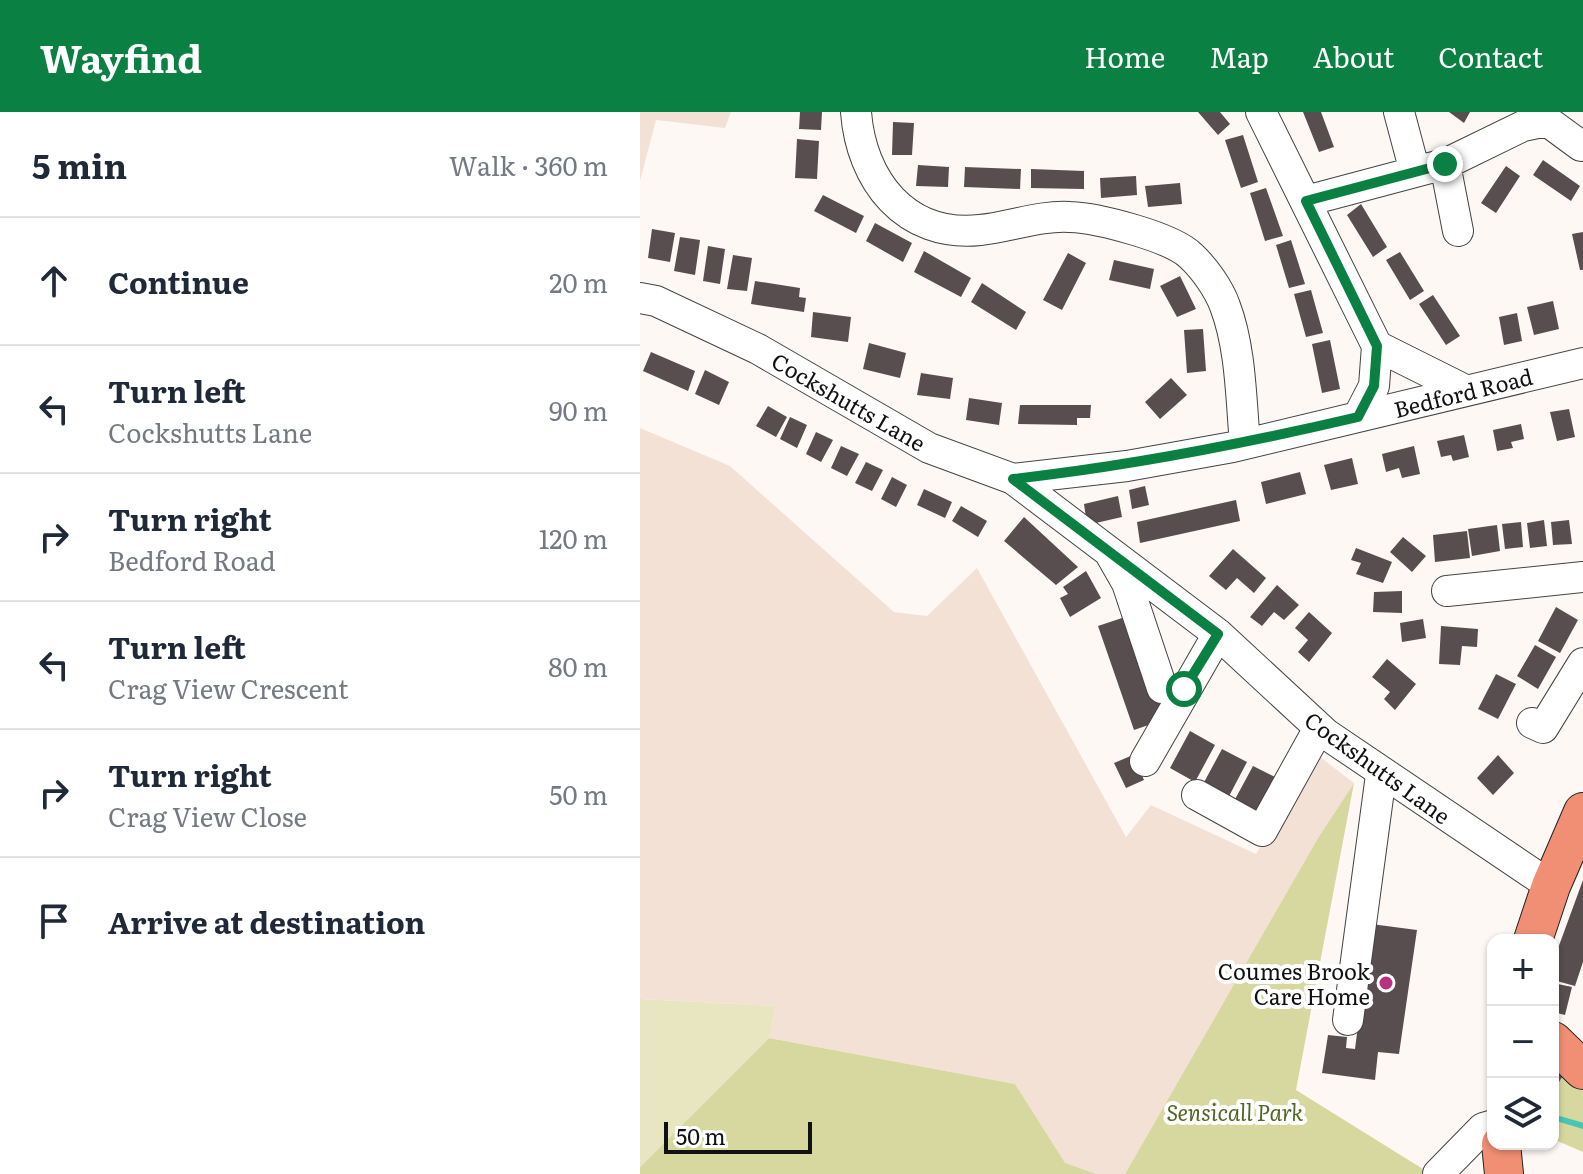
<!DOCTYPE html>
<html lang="en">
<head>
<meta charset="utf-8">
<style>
  body { margin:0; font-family:Literata,serif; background:#f6f6f7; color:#1f2937 }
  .controls { position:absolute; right:24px; bottom:24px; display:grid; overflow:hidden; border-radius:16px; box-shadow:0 2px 6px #0004 }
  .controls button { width:72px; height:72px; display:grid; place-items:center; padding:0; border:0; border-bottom:2px solid #e0e1e3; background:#fff; color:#1f2937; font:40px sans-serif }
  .scale { position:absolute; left:24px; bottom:20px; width:148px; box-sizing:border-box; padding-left:8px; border:4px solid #111; border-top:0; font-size:22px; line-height:28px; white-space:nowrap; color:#111; -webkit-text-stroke:6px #fff; paint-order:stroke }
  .stop { position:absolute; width:24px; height:24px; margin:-18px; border:6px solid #0b8043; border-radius:50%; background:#fff }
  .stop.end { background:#0b8043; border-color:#fff; box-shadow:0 2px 8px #0008 }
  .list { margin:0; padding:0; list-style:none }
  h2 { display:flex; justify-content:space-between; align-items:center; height:104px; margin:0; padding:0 32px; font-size:34px }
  h2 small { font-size:26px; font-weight:400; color:#747a83 }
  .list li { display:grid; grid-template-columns:52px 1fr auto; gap:24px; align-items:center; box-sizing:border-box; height:128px; padding:0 32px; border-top:2px solid #e0e1e3 }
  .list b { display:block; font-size:30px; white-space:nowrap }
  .list p { margin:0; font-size:26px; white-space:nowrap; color:#747a83 }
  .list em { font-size:26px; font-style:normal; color:#747a83 }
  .icon { flex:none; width:44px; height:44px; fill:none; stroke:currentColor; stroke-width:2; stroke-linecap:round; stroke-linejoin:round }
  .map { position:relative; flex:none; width:943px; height:1062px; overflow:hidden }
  header { display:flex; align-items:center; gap:48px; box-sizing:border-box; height:112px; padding:0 40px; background:#0b8043; color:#fff }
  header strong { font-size:38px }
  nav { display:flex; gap:44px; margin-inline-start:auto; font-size:28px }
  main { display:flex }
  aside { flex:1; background:#fff }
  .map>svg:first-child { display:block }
</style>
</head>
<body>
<header>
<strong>Wayfind</strong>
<nav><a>Home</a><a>Map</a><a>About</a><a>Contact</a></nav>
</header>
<main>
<aside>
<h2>5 min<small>Walk · 360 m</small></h2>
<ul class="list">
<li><svg class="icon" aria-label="ahead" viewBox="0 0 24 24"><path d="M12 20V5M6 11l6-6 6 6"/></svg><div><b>Continue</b></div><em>20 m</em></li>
<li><svg class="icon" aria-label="left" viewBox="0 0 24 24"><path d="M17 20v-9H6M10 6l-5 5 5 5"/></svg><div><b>Turn left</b><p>Cockshutts Lane</p></div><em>90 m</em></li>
<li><svg class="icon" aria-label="right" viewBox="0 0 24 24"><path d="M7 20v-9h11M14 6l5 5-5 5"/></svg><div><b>Turn right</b><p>Bedford Road</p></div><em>120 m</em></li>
<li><svg class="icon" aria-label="left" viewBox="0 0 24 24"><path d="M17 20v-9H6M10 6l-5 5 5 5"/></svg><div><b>Turn left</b><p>Crag View Crescent</p></div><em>80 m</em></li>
<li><svg class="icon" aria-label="right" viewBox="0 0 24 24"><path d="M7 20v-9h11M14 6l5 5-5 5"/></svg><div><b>Turn right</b><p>Crag View Close</p></div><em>50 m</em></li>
<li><svg class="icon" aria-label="arrive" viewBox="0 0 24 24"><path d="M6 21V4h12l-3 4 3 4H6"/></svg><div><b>Arrive at destination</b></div></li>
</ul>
</aside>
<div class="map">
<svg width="943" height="1062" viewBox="0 0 943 1062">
  <rect width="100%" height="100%" fill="#fef8f5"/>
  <path fill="#f4e1d6" d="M0,0h91l-6,16 -69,-8 -16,61z
    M0,316l90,38 164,146 33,4 50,-48 149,269 25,-32 105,49 59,-101 39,30 -36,55 -193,336h-29l-31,-10 -50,-80 -246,-46 7,-32 -136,-7z"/>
  <path fill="#e8e6c0" d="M0,887l136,7 -7,32 -129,129z"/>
  <path fill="#d7d8a0" d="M714,671l-58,307 135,84h-306l193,-336z
    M129,926l246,46 50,79 31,11h-456v-7z
    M925,960l18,19v61l-30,-13v-47z"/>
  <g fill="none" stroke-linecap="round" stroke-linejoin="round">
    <path stroke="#48c5b4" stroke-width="6" d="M913,1005l30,9"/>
  </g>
  <path fill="#594e4f" d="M160,0h22l-1,18 -22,-1z
    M558,0h22l10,12 -12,11z
    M663,0h18l13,35 -15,5z
    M809,0h21l-6,11z
    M253,10l21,1 -2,32h-20z
    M603,23l15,47 -17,6 -16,-48z
    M157,27l22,2 -2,38 -22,-1z
    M903,48l37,26 -9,15 -38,-26z
    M278,53l31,2 -1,20 -32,-1z
    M866,54l14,10 -24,37 -15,-10z
    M325,55l56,2 -1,20 -56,-2z
    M391,57l53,2v18l-53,-1z
    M496,64l1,19 -36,3 -1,-20z
    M540,71l2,21 -34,3 -3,-21z
    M626,76l17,48 -18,5 -15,-48z
    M183,83l41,21 -8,17 -42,-22z
    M721,92l26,43 -14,10 -26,-42z
    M235,111l37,20 -9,19 -37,-21z
    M12,117l23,4 -5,29 -22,-4z
    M943,120v38h-3l-8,-36z
    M40,125l20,3 -5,35 -21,-4z
    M651,128l14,44 -16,4 -13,-43z
    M68,134l17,3 -5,35 -17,-3z
    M284,139l47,27 -10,19 -47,-25z
    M760,140l24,39 -14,9 -24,-40z
    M428,141l18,10 -24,47 -19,-10z
    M93,143l19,3 -5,33 -20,-2z
    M474,148l40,9 -4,20 -41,-9z
    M540,164l16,33 -19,8 -17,-31z
    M115,169l45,7 -1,9 7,1 -2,14 -53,-8z
    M342,171l44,29 -10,18 -45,-28z
    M671,178l12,43 -17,4 -12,-43z
    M793,183l27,41 -14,9 -27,-41z
    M913,189l6,28 -25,6 -7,-28z
    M173,200l38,5 -3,25 -37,-5z
    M877,201l5,28 -18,4 -5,-28z
    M563,217l3,42 -19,2 -3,-43z
    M690,228l10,49 -18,4 -10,-49z
    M229,231l37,10 -6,25 -37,-9z
    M11,240l44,19 -7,20 -45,-20z
    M65,258l24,12 -10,23 -24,-11z
    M281,261l32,5 -3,21 -33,-4z
    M531,266l16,17 -27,24 -15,-17z
    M329,286l33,5 -3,22 -33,-5z
    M380,293h71l-1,13h-13v7l-59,-1z
    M128,294l19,11 -11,20 -20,-11z
    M929,297l6,28 -18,4 -7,-29z
    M150,305l17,8 -10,23 -17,-9z
    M881,312l3,15 -13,3 2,6 -16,3 -4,-21z
    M176,320l17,8 -12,22 -15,-8z
    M824,323l5,22 -16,4 -2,-6 -10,2 -4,-16z
    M201,334l18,8 -12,22 -16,-8z
    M774,334l6,28 -18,4 -3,-10 -13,4 -4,-18z
    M712,346l6,26 -27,6 -7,-25z
    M226,350l17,8 -11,21 -17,-8z
    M660,360l6,22 -40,10 -5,-22z
    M252,365l15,8 -11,22 -15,-8z
    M505,374l4,19 -17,4 -3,-19z
    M284,377l28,13 -7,16 -28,-13z
    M478,384l4,21 -35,8 -3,-21z
    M596,388l4,21 -100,22 -3,-21z
    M321,394l26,15 -9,16 -26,-16z
    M384,405l54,50 -22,18 -52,-44z
    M904,408l3,26 -17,2 -3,-25z
    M929,408l3,24 -19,1 -2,-23z
    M881,410l2,25 -18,2 -3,-25z
    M857,413l3,26 -28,5 -4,-27z
    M827,419l3,27 -35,4 -2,-27z
    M763,425l23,19 -14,16 -22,-20z
    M716,436l36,14 -9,21 -27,-9 5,-11 -10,-3z
    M593,437l33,29 -12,15 -17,-15 -11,12 -17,-14z
    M446,459l15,27 -31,19 -10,-19 8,-4 -5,-7z
    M637,473l22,20 -15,15 -10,-8 -12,14 -12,-9z
    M762,479v22l-29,-1 1,-20z
    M916,495l22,13 -18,33 -22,-12z
    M669,500l23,21 -23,29 -11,-10 10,-12 -13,-12z
    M488,504l38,103 -32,11 -36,-104z
    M783,507l3,19 -24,4 -2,-19z
    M801,514l37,3 -1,18 -15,-1 -2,19 -21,-1z
    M895,533l21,12 -18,32 -21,-13z
    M747,547l29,25 -21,26 -11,-11 6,-7 -18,-15z
    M856,562l20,10 -18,35 -20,-10z
    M550,619l25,14 -20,37 -25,-14z
    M582,637l25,13 -20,38 -25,-14z
    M493,643l11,25 -18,8 -12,-25z
    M858,643l16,18 -21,22 -16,-17z
    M613,654l26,13 -20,38 -26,-14z
    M943,768v82l-8,24 -22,-6v-18z
    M731,812l46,6 -18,124 -21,-2 -3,28 -53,-7 6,-38 19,2 -1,11 9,1z
    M913,871l19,4 -7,28 -12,-3z
    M913,952l12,8 -12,20z"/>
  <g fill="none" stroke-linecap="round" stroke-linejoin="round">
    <g stroke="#444" stroke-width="32">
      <path id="minor" d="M216,0c5,68 49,126 124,118 29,-3 61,-15 90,-13 28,1 102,20 121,39 13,12 28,33 34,50 16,42 16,94 20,138
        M621,0l116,234 -3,40 -16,31
        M759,0l16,60
        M805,52l13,67
        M666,89l139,-37 78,-38 24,-5 34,25
        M0,186l16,3 102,48 171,99 84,31 205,155 108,100 225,152
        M737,234l88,44
        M373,367l114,-13 106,-19 350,-84
        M471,443l16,28 35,105
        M807,479l136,-14
        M892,611l11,5 40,-65
        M505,649l73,-127
        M557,683l65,36 57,-103
        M708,908l33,-245
        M798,1062l45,-46 10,-3"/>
    </g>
    <g stroke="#222" stroke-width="40">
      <path id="major" d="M893,828l18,-54 32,-74
        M913,929l30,29
        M861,1032l3,30"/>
    </g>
    <use href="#minor" stroke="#fff" stroke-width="30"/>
    <use href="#major" stroke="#f08f74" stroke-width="38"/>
  </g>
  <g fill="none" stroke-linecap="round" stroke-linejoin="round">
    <path stroke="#0b8043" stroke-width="10" d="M544,577l34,-55 -205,-155c117,-13 230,-35 345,-62l16,-31 3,-40 -71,-145 139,-37"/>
  </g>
  <circle fill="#b93080" stroke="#fff" stroke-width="3" cx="746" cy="871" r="8"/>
  <g text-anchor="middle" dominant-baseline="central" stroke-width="8" stroke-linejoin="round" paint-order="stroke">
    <g font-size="22" fill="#111" stroke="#fff">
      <text transform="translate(823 280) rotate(-14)">Bedford Road</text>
      <text transform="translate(209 289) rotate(30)">Cockshutts Lane</text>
      <text transform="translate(738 655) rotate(36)">Cockshutts Lane</text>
    </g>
    <g font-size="22" fill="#111" stroke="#fff" text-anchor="end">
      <text x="730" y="858">Coumes Brook<tspan x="730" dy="25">Care Home</tspan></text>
    </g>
    <g font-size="22" font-style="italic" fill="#556624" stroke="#fff">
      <text x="595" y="999">Sensicall Park</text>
    </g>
  </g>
</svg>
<div class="controls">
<button>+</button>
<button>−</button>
<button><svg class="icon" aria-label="layers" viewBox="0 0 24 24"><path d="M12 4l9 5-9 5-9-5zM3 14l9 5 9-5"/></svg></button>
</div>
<div class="scale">50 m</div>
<div class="stop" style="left:544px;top:577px"></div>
<div class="stop end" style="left:805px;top:52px"></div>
</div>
</main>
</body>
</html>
